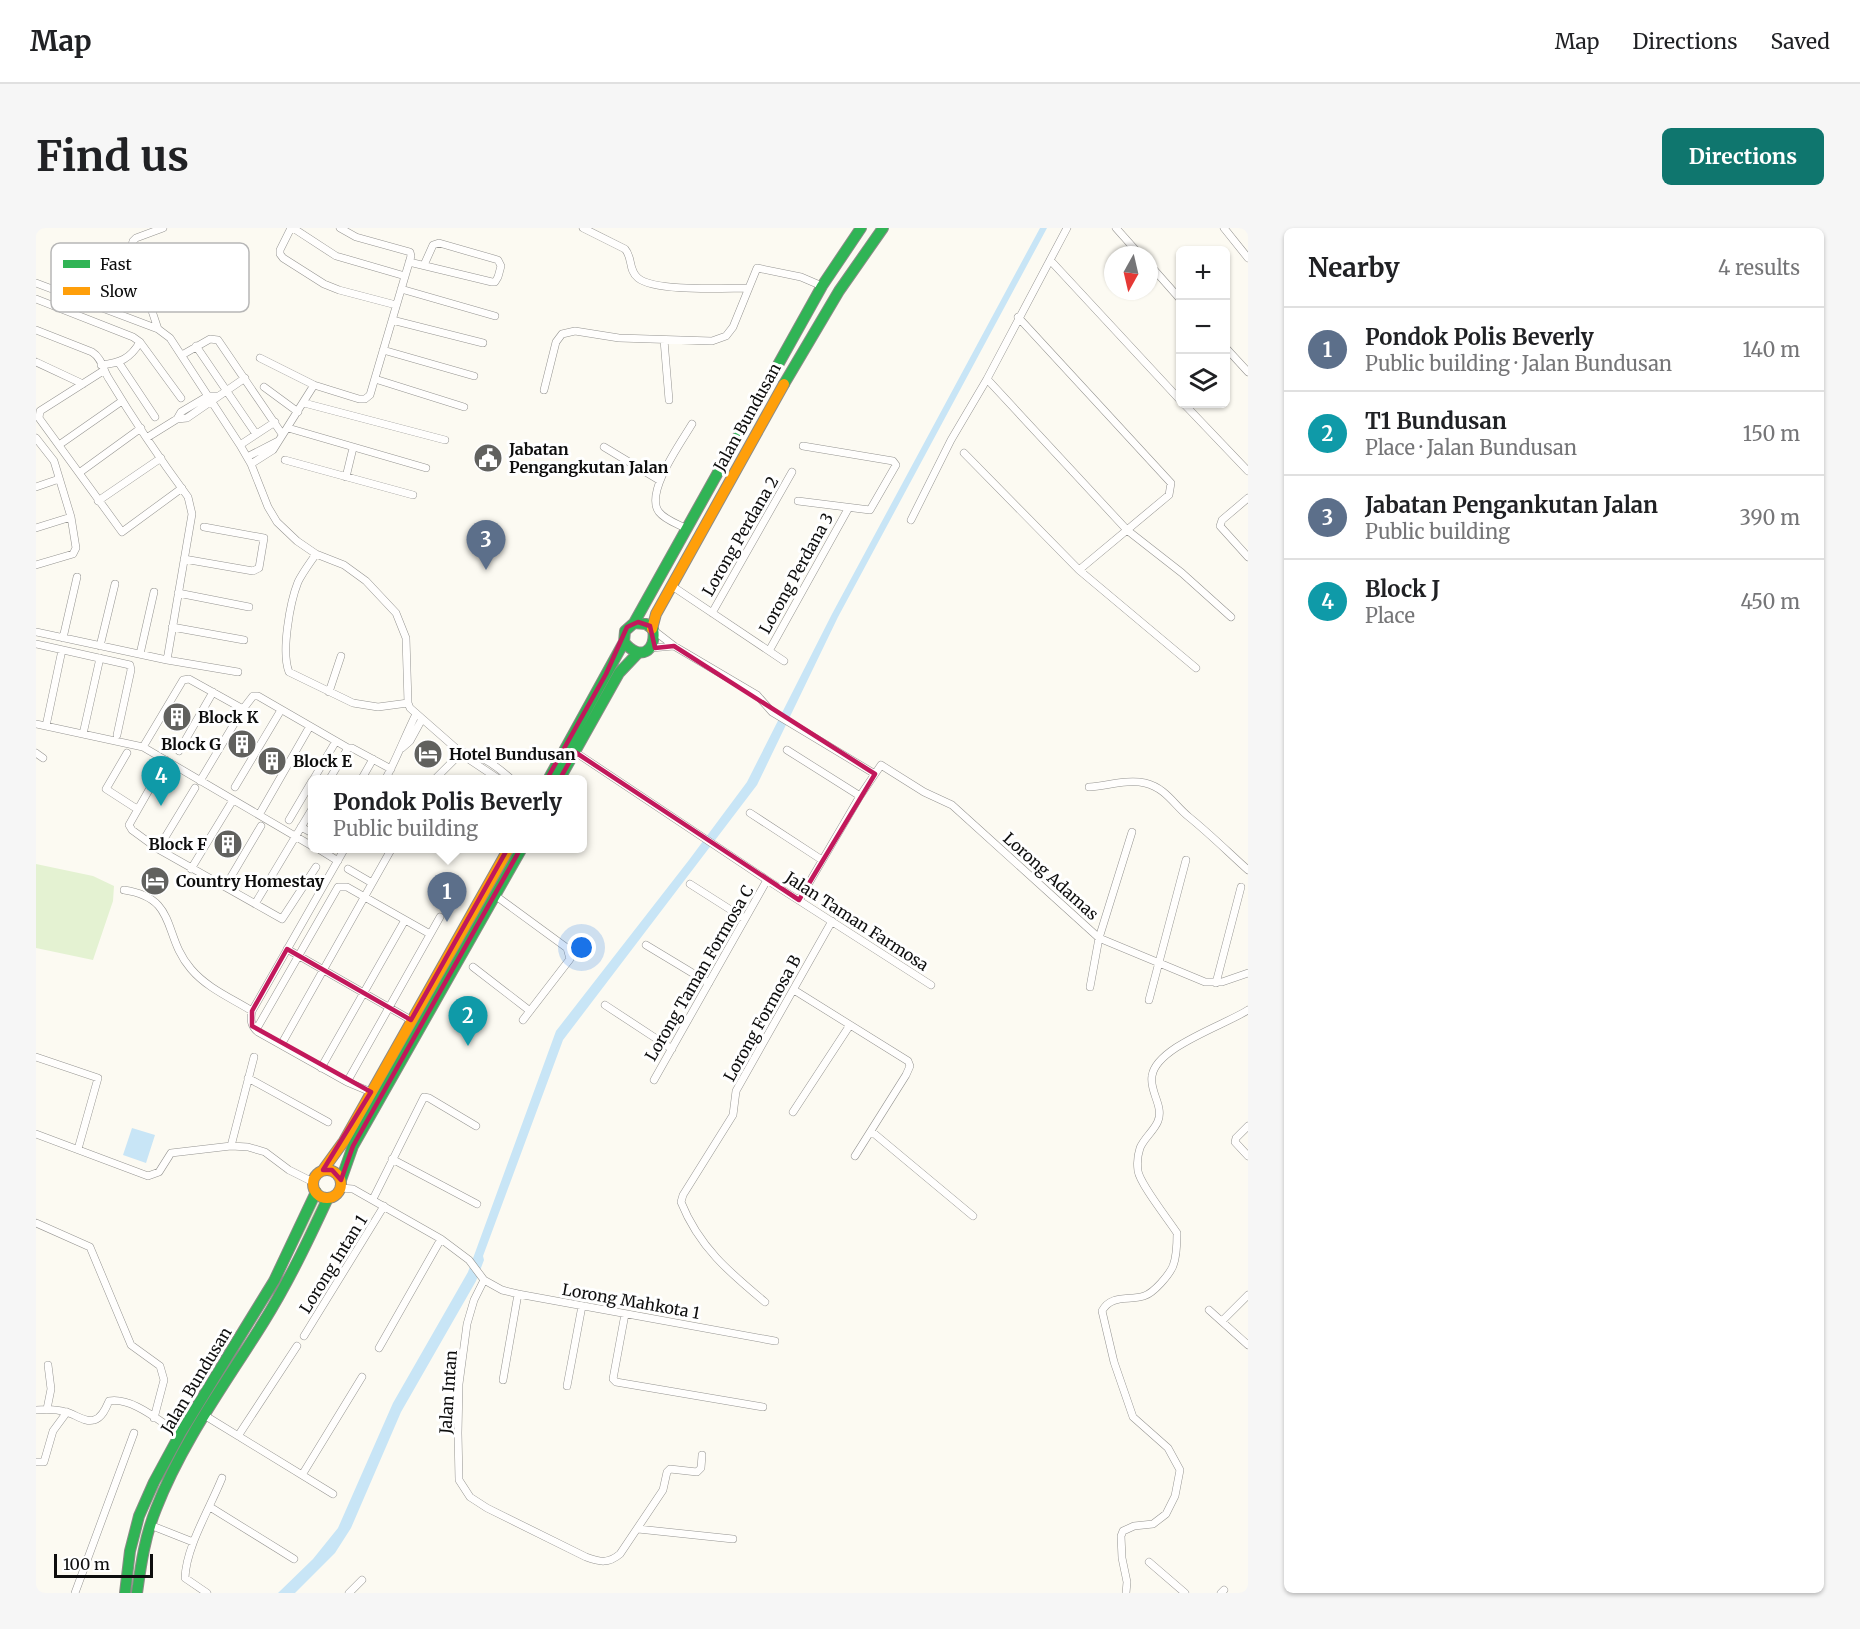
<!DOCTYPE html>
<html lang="en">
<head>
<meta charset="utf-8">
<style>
  body { margin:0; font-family:Merriweather,serif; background:#f6f6f6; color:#202124 }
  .controls { position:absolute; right:18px; top:18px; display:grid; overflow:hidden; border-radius:9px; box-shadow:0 2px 4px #0004 }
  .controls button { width:54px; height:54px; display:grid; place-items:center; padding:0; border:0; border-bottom:2px solid #e0e0e0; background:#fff; color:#202124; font:30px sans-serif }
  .compass { position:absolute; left:1068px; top:18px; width:54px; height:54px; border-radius:50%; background:#fff; box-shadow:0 2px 4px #0004; rotate:188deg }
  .scale { position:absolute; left:18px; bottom:15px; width:99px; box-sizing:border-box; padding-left:6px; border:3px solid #0e0e0e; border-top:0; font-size:16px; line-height:21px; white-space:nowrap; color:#0e0e0e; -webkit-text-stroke:4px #fff; paint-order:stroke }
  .you { position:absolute; left:546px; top:720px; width:21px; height:21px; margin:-15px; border:4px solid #fff; border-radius:50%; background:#1a73e8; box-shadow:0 0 0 9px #1a73e833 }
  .badge { display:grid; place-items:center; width:39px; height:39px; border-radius:50%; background:#0f766e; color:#fff; font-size:20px; font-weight:700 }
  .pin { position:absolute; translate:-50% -50px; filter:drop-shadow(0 2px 3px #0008) }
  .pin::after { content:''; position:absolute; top:32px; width:21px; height:18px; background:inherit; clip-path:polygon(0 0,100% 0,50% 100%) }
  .popup { position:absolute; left:272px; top:547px; width:279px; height:78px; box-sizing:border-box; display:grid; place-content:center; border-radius:9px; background:#fff; filter:drop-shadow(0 2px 4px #0005); font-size:20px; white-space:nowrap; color:#757577 }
  .popup b { font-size:22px; color:#202124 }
  .popup::after { content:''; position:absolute; left:50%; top:100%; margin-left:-12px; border:12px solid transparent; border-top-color:#fff }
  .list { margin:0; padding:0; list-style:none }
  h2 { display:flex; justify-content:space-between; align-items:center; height:78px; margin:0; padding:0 24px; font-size:26px }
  h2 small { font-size:20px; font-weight:400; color:#757577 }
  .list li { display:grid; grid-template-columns:39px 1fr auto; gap:18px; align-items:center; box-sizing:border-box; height:84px; padding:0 24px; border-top:2px solid #e0e0e0 }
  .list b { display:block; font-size:22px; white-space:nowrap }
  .list p { margin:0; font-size:20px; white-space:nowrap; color:#757577 }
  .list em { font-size:20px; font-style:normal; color:#757577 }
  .icon { flex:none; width:33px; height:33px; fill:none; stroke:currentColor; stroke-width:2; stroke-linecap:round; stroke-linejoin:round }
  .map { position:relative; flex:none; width:1212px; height:1365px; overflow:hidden; border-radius:9px }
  header { display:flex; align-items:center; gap:36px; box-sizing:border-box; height:84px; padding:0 30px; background:#fff; border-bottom:2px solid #e0e0e0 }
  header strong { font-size:28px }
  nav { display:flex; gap:33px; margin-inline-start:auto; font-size:21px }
  .intro { display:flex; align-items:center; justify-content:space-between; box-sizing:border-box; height:144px; padding:0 36px }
  h1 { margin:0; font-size:42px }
  .button { padding:15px 27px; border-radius:9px; background:#0f766e; color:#fff; font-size:21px; font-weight:700 }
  main { display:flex; gap:36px; padding:0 36px }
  aside { flex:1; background:#fff; border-radius:9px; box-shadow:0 2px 4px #0004 }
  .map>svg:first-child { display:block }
</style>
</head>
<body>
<header>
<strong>Map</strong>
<nav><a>Map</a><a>Directions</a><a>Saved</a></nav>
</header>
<div class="intro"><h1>Find us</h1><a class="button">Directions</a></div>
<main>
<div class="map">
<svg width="1212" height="1365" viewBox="0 0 1212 1365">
  <rect width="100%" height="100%" fill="#fcfaf2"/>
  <path fill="#e4f2d2" d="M0,636l57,12 21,10 -1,15 -20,59 -57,-12z
    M278,972l8,4c-22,32 -37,70 -57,103 -54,91 -124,177 -133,286h-3l12,-60 15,-44z"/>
  <path fill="#c8e5f6" d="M1004,0h7l-209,389 -81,168 -194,255 -80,216 1,4 -8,21 -75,131 -50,116 -16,25 -40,40h-17l35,-34 25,-31 55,-125 75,-131 88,-241 133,-171 58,-78 85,-168z
    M96,900l23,7 -9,28 -23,-8z"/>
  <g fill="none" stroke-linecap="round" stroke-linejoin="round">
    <g stroke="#959491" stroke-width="8">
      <path id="street" d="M255,0l-11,22v4l3,4 41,26 15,6 57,15
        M257,0l43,28 69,20
        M547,0l42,21c8,9 3,21 13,29 17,14 86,10 110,10
        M1031,0l-80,151 140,151 55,43 49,44
        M1080,0l24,27
        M1188,0l24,30
        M1014,32l130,140
        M373,34l83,20h3l3,-5 3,-11 -3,-6 -59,-17 -6,2 -9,20
        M1113,36l31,35
        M0,55l122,46 12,9 70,107 11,19 17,43 9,15 20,19 19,13 28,11 22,16 30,32 10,25 2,65 2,5 57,50 33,22
        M365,61l94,27
        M0,71l97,38 7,5 41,56
        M982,89l153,166 -2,12 -90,75
        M356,92l91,23
        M122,101l-27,-81 2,-7 3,-3 27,-10
        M0,102l56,22c10,6 11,18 17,27 24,40 51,80 79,118l4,17 -25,146
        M628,112l5,60
        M160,118l60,88
        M1190,120l22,24
        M347,122l91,26
        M146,127l28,-16 8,1 64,94
        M224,130l54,27 45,14h6l5,-4 41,-139 -1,-4 -54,-15 -16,-9
        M0,134l47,22
        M83,135l36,54
        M65,137c19,-2 29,-6 39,-23
        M67,143l-63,40 -1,7 83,114 60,-44
        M339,151l89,28
        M228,159l34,25
        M508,162l12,-48 6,-8 13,-3 44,7 93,3 14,-5 7,-9 24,-59 44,9 21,9
        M268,175l141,37
        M1148,176l64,67
        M141,191l10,-1 58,-40
        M252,200l138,40
        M112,209l29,-18 4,-7 27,-16h9
        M0,210l18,23 17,56 5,31 -3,6 -37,11
        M23,217l63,-44
        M204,217l35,-23
        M568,219l55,33
        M928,225l115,117 117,98
        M211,229l31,-16
        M249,232l128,35
        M215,236l22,-14 41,-65
        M43,245l62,-45
        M310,249l7,-29
        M0,259l23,-8
        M1212,270l-26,22 -2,6 28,31
        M62,273l63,-43
        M762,273l72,9 26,-45 -3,-4 -90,-15
        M875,292l40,-80 36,-61
        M0,300l35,-11
        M651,301c-9,-5 -22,-9 -28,-17 -15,-19 23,-71 33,-88
        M280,326c-6,9 -13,18 -18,28 -8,20 -17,70 -9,90l64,31 25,4 30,-4
        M148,331l69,12 6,-3 5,-30 -60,-11
        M636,358l112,75
        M142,365l71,14
        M676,385l80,-141
        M136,399l72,13
        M616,401l22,17 83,49 15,17 103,62
        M0,404l131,28 71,12
        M27,410l14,-61
        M0,416l94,21 1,5 -14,65
        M64,418l15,-62
        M615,420l23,-2
        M733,423l79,-142
        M104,426l14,-62
        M293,464l12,-36
        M0,496l107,23 169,99
        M10,498l16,-76
        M47,506l17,-76
        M107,519l40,-67 6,-1 54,30
        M366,520l8,-7 12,-22
        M751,522l73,46
        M143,523l34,-59
        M426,524c18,1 37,16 50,28
        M539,524l192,128 164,105
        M0,525l7,5
        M91,525l-21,36 31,20
        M130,532l-37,65 3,5 26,19 124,70 34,-52
        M277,552l23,-39
        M293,552l19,-32h4l39,21
        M325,552l12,-21
        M349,552c12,-22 20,-44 31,-66
        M398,552l28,-28
        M164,553l43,-72 10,-13h5l90,52
        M199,559l46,-77
        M1053,559c18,-1 38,-8 56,-4 21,5 29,22 44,34 21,17 39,35 59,53
        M714,585l72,47
        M223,587l51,-89
        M253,592l23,-39
        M265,599l11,6
        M281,620l21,13
        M309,620l-93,163c-2,9 -1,15 6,21l89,50 24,10
        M122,621l37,-61
        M155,641l42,-69
        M312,641l24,14
        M654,656l55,35
        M189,659l36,-61
        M88,662c55,8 38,46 67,79 16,19 40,29 61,42
        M460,668l71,52 3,11 -47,61
        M763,672l61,-104 21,-31 43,27 28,13 147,133 106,44h17l26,-9
        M219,676l57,-95
        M610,717l63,38
        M251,721l124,71
        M437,739l57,44
        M1180,755l25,-96
        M1054,759l9,-49 33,-106
        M758,762l114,71 2,5 -4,9 -51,81
        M1113,772l37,-140
        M569,777l67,44
        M220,802l82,-143h9l83,47
        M245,817l111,-197
        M0,829l62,21 -20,71
        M285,840l84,-148
        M212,850l80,44
        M618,852l113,-200
        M311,854l93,-165
        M757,884l57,-87
        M1212,898l-12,12 -1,4 13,14
        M835,903l102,85
        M0,906l112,42 11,-4 12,-19 60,-7 17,1 17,5 24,18 24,12
        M195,918l23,-89
        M356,931l85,45
        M305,960l12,1 88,50 28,21 15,20 -10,20 -7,24 -8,60 -1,49 1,47 11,17 17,11 99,49c14,5 22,7 34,-3l43,-64 4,-18 3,-3 27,3 4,-4 1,-13
        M337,971l51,-102 5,1 47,28
        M0,995l54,24 41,98 29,21 4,14 -10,38
        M448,1052l18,10 16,4 257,47
        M729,1074c-36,-30 -66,-55 -84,-100l2,-7 50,-80 3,-24 96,-170
        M1173,1082l39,35
        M589,1086l-12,65 3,3 147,25
        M1186,1093l26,-26
        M268,1108l80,-130
        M343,1120l62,-109
        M467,1152l15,-86
        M531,1158l15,-80
        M11,1181l4,-20 -3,-24
        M0,1182c10,-1 20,-1 30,2 9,2 19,11 28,8 8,-2 12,-12 15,-19 24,-4 51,21 71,33
        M168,1187l129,79
        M202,1208l59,-90
        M0,1234h8l9,-31 14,-19
        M266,1247l60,-98
        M174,1279l84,52
        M114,1297l43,17
        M602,1301l95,10
        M1113,1334l36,31
        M39,1365l59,-160
        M171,1365l-22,-15c1,-31 25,-70 37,-100
        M313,1365l13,-13
        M1090,1365l1,-11 -5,-24 -1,-22 2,-5 11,-5 19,-2 13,-10 9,-18 5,-26 -12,-22 -35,-31 -19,-55 -12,-51c9,-17 27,-10 42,-15 10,-3 25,-21 29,-30 4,-10 4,-23 4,-33 -9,-14 -37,-49 -39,-62 -1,-7 0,-17 2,-23 4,-10 14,-17 18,-27 6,-15 -9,-30 -6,-45 4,-29 73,-51 96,-66
        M1185,1365l3,-3"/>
    </g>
    <g stroke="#8c8b87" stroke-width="12">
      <path id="fast" d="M748,156l55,-93 44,-63
        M588,414c16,20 33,9 29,-13l-7,-5 -12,-1
        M512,552l76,-138 1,-11 9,-8 188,-337 39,-58
        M523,552l60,-107 19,-20
        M305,952l12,-34 169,-298
        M89,1365l5,-42 9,-35 15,-34 26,-48 94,-153 42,-89
        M101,1365c4,-29 8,-57 19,-84 26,-67 69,-125 107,-186 25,-40 45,-82 65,-125"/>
    </g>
    <g stroke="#8c8b87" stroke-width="12">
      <path id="slow" d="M616,401l4,-15 128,-230
        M277 956a14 14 0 1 1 28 0a14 14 0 1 1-28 0Z
        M287,942l21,-29 165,-293"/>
    </g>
    <use href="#street" stroke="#fffefd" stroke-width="7"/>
    <use href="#fast" stroke="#30b455" stroke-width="10"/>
    <use href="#slow" stroke="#ff9f0a" stroke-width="10"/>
  </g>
  <path fill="none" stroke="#c2185b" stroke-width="4.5" stroke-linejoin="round" d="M602,394l12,4 5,22 19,-2 201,128 -76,126 -224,-148 -222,394 -12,34 -9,-10h-9l48,-78 -119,-66v-15l35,-62 124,71 195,-346 21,-47z"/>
  <defs>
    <g id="civic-disc" transform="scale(1.5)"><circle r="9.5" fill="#61615e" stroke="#fff"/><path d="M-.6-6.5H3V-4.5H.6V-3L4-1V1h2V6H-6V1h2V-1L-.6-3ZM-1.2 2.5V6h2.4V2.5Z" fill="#fff"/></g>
    <g id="building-disc" transform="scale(1.5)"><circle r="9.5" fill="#61615e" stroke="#fff"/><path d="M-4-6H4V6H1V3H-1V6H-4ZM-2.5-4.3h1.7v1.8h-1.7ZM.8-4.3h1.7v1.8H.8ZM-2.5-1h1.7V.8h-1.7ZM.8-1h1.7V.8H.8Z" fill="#fff"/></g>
    <g id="hotel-disc" transform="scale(1.5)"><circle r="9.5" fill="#61615e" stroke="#fff"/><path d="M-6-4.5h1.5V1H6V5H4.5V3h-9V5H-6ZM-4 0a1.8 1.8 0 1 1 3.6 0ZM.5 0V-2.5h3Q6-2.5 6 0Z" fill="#fff"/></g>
  </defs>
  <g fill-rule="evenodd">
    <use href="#civic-disc" x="452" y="230"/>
    <use href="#building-disc" x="141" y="489"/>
    <use href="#building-disc" x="206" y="516"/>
    <use href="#hotel-disc" x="392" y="526"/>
    <use href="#building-disc" x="236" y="533"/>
    <use href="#building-disc" x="192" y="616"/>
    <use href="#hotel-disc" x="119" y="653"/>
  </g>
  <g text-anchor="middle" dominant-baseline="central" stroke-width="6" stroke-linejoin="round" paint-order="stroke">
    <g font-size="16" fill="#0e0e0e" stroke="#fff">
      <text transform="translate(711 189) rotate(-61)">Jalan Bundusan</text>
      <text transform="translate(704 308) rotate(-60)">Lorong Perdana 2</text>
      <text transform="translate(760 345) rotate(-61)">Lorong Perdana 3</text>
      <text transform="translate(1015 648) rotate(42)">Lorong Adamas</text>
      <text transform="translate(821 693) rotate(33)">Jalan Taman Farmosa</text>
      <text transform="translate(663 745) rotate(-60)">Lorong Taman Formosa C</text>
      <text transform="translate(726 790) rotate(-61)">Lorong Formosa B</text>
      <text transform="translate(297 1036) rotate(-58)">Lorong Intan 1</text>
      <text transform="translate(595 1073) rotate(10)">Lorong Mahkota 1</text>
      <text transform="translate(160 1152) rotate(-59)">Jalan Bundusan</text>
      <text transform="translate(412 1164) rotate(-86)">Jalan Intan</text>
    </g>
    <g font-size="16" font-weight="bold" fill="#0e0e0e" stroke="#fff" text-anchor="start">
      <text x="473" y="221">Jabatan<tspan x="473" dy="18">Pengangkutan Jalan</tspan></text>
      <text x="162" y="489">Block K</text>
      <text x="185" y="516" text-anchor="end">Block G</text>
      <text x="413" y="526">Hotel Bundusan</text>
      <text x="257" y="533">Block E</text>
      <text x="171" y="616" text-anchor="end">Block F</text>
      <text x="140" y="653">Country Homestay</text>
    </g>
  </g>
  <rect x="15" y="15" width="198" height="69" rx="9" fill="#fff" stroke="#b7b7b7" stroke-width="1.5"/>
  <rect x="27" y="32" width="27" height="8" fill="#30b455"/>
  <rect x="27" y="59" width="27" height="8" fill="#ff9f0a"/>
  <g font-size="16" fill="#0e0e0e">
    <text x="64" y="42">Fast</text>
    <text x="64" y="69">Slow</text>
  </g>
</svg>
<div class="controls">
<button>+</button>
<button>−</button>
<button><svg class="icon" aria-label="layers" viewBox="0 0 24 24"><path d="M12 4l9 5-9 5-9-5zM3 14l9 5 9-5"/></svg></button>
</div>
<svg class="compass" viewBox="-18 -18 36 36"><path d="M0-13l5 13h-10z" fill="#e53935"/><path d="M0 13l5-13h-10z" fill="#757577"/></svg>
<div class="scale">100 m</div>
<div class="you"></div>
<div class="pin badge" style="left:411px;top:694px;background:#5c6f8a">1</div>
<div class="popup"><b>Pondok Polis Beverly</b>Public building</div>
<div class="pin badge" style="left:432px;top:818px;background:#0f9aa8">2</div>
<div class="pin badge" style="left:450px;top:342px;background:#5c6f8a">3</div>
<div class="pin badge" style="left:125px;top:578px;background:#0f9aa8">4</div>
</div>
<aside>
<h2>Nearby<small>4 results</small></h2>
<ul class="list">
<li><span class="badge" style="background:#5c6f8a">1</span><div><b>Pondok Polis Beverly</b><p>Public building · Jalan Bundusan</p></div><em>140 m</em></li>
<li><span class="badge" style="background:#0f9aa8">2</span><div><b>T1 Bundusan</b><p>Place · Jalan Bundusan</p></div><em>150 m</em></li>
<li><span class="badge" style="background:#5c6f8a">3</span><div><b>Jabatan Pengankutan Jalan</b><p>Public building</p></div><em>390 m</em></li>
<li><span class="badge" style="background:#0f9aa8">4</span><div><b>Block J</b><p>Place</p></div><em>450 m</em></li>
</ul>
</aside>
</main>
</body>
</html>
